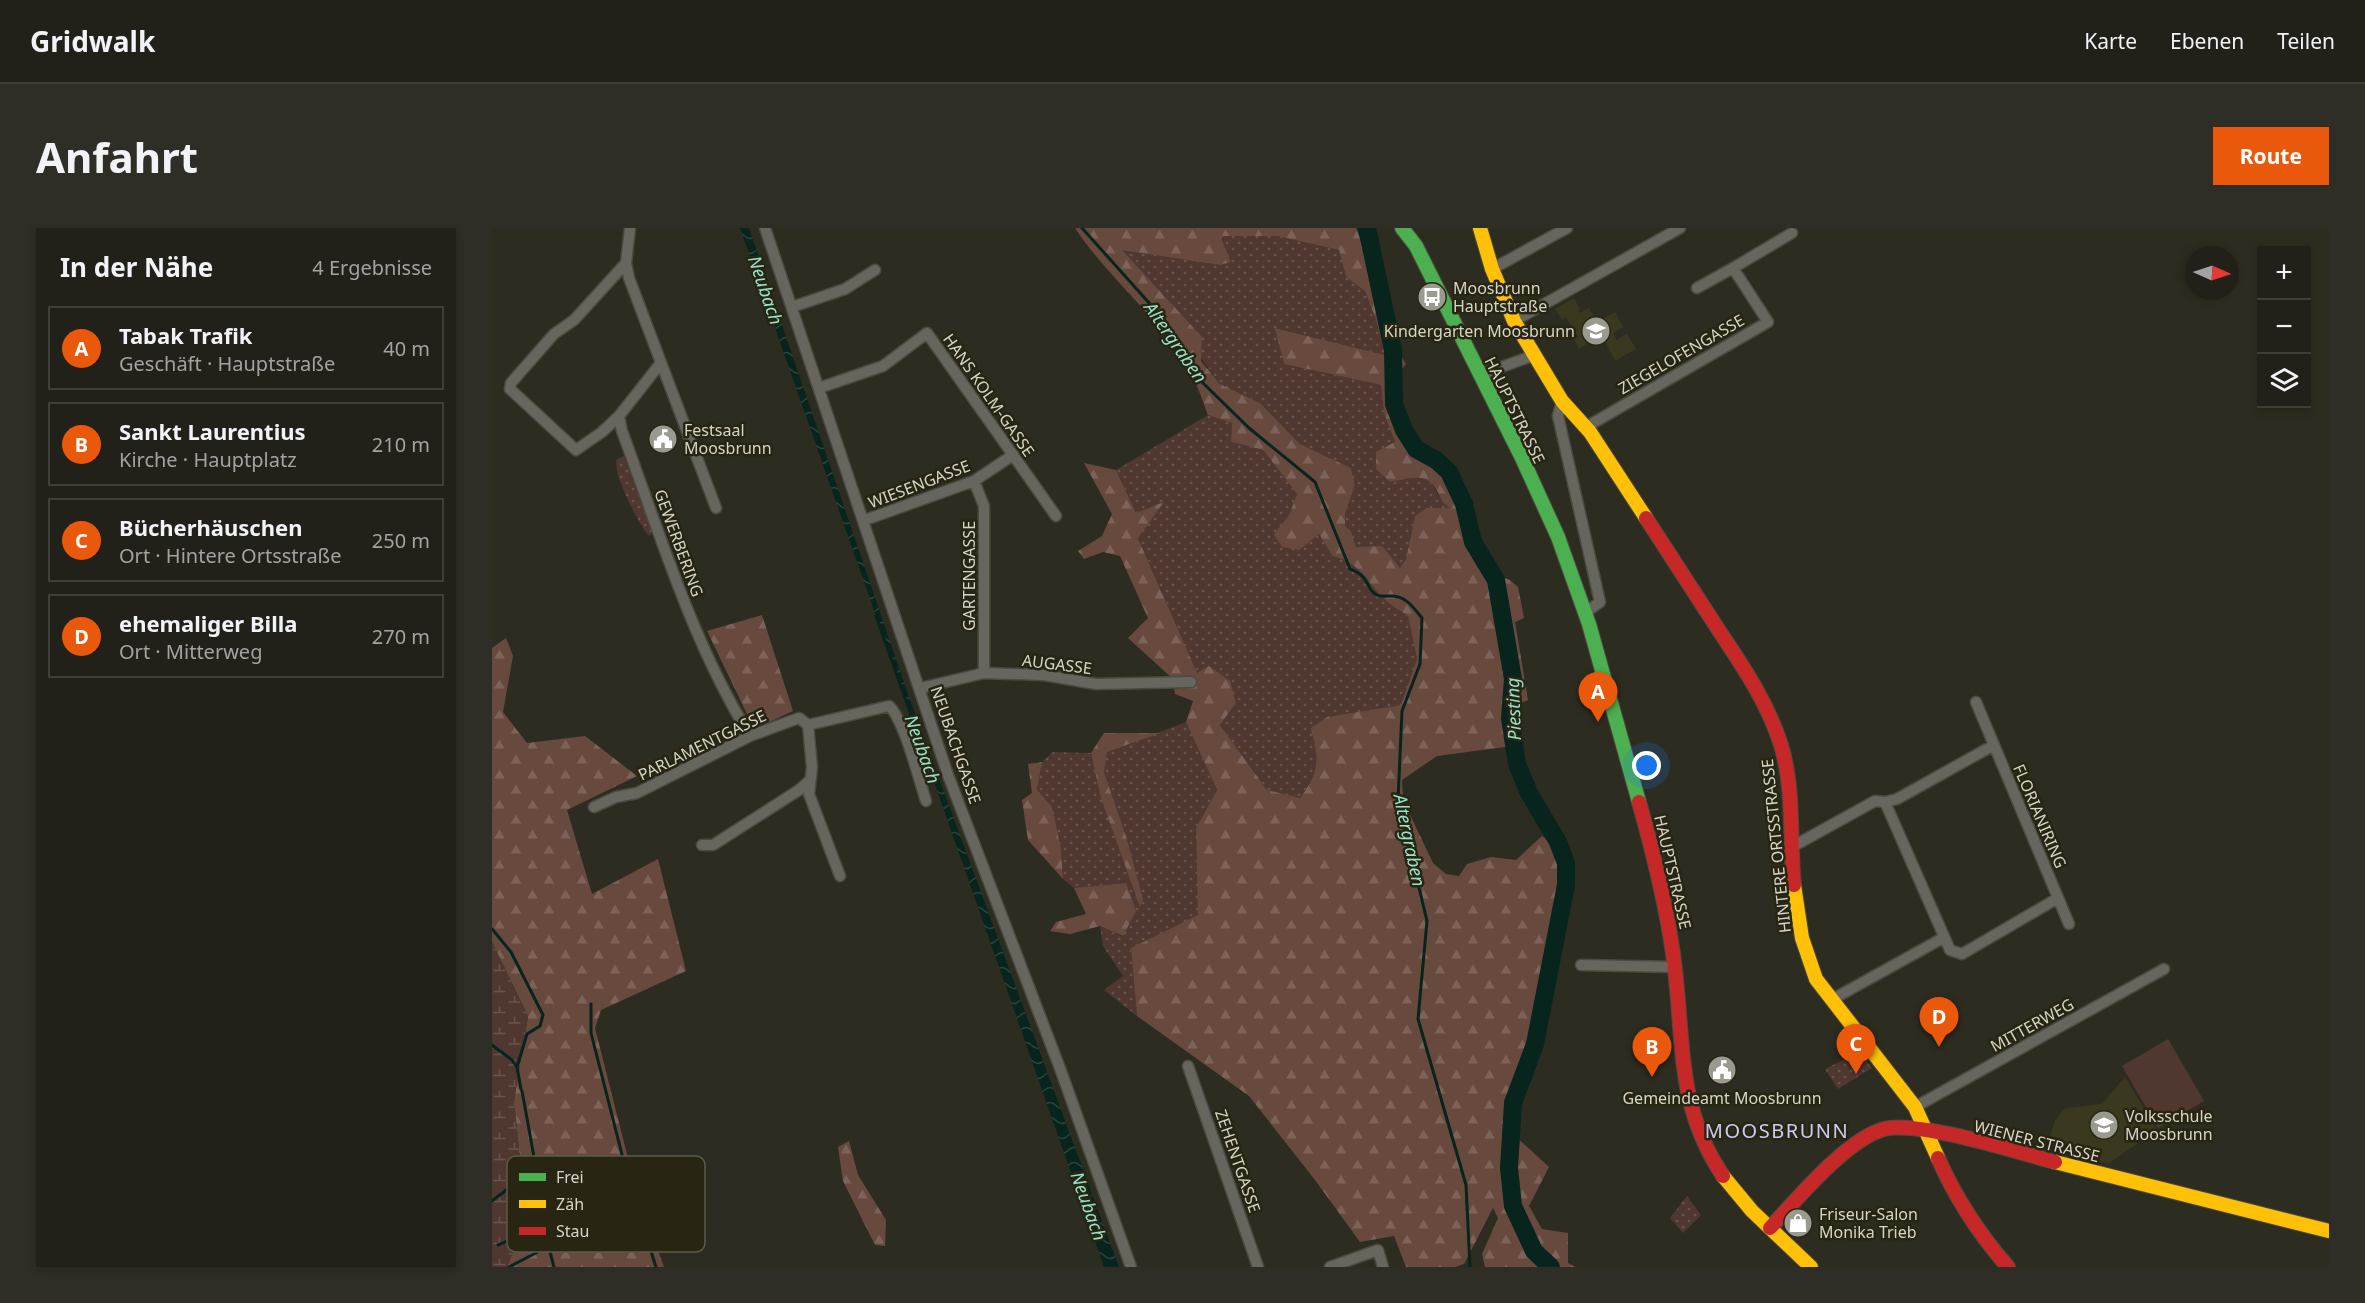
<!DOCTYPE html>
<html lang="de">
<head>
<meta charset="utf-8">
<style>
  body { margin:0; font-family:"Noto Sans",sans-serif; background:#2e2e26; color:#f1f3f6 }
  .controls { position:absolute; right:18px; top:18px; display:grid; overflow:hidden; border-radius:0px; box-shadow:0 3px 9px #0003 }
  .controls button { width:54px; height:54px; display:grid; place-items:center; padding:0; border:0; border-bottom:2px solid #3f3e38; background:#222119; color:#f1f3f6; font:30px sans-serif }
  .compass { position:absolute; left:1693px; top:18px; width:54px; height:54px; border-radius:50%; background:#222119; box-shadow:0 3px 9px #0003; rotate:93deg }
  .you { position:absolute; left:1155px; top:538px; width:21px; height:21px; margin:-15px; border:4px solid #fff; border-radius:50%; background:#1a73e8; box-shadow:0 0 0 9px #1a73e833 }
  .badge { display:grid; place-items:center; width:39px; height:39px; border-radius:50%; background:#ea580c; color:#fff; font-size:20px; font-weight:700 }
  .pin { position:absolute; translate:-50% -50px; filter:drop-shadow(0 2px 3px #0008) }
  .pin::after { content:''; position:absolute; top:32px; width:21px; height:18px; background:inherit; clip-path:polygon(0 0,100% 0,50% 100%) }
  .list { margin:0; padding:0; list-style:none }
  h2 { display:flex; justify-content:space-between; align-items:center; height:78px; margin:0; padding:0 24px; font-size:26px }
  h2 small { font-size:20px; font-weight:400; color:#a2a3a2 }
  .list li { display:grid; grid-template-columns:39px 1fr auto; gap:18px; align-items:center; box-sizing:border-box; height:84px; margin:0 12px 12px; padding:0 12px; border:2px solid #3f3e38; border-radius:0px }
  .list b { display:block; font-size:22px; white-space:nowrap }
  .list p { margin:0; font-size:20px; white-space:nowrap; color:#a2a3a2 }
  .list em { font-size:20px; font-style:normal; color:#a2a3a2 }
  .icon { flex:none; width:33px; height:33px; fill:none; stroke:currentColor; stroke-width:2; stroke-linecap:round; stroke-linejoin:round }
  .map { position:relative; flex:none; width:1837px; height:1039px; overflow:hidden; border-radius:0px }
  header { display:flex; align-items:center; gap:36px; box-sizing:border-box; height:84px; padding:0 30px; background:#222119; border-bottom:2px solid #3f3e38 }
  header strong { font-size:28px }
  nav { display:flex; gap:33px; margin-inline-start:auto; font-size:21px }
  .intro { display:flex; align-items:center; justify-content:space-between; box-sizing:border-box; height:144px; padding:0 36px }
  h1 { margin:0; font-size:42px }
  .button { padding:15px 27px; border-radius:0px; background:#ea580c; color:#fff; font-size:21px; font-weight:700 }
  main { display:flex; gap:36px; padding:0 36px }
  aside { flex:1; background:#222119; border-radius:0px; box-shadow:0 3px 9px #0003 }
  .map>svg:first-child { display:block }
</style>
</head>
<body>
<header>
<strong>Gridwalk</strong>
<nav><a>Karte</a><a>Ebenen</a><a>Teilen</a></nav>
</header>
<div class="intro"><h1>Anfahrt</h1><a class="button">Route</a></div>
<main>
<aside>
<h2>In der Nähe<small>4 Ergebnisse</small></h2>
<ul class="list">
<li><span class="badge">A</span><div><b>Tabak Trafik</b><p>Geschäft · Hauptstraße</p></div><em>40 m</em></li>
<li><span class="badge">B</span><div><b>Sankt Laurentius</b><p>Kirche · Hauptplatz</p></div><em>210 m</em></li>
<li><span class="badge">C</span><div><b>Bücherhäuschen</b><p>Ort · Hintere Ortsstraße</p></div><em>250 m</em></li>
<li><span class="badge">D</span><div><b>ehemaliger Billa</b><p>Ort · Mitterweg</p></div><em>270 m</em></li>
</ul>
</aside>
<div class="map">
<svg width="1837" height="1039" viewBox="0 0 1837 1039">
  <defs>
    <pattern id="grass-dots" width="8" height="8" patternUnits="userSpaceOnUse" patternTransform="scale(1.5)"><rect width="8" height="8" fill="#503831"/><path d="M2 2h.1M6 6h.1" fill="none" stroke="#68544e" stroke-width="1.8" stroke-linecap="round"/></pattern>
    <pattern id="forest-firs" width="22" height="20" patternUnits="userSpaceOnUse" patternTransform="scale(1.5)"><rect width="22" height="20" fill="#68493e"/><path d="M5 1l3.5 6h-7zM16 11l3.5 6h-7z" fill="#7d6259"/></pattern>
    <pattern id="wetland-marsh" width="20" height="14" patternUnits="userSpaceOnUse" patternTransform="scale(1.5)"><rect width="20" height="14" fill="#503831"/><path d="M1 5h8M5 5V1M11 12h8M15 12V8" fill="none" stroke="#68544e"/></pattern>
    <pattern id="water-waves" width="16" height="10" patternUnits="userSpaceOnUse" patternTransform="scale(1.5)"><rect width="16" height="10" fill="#07251c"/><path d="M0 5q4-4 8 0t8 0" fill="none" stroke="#2a443c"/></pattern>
  </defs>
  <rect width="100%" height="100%" fill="#2d2c21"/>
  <path fill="#3a381e" d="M1082,70l6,11 -2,1 2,3 9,-5 7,12 -10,5 1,3 28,-16 8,15 -10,6 3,7 11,-6 9,15 -21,12 -13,-26 -23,14 -5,-10 4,-2 -12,-20 -4,3 -7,-11z
    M1633,849l32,53 -49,34 -61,-17 8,-27 10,-12 37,-4z"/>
  <path fill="url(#grass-dots)" d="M727,8h58l62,14 7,27 19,14 11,29 9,35 -109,-27 8,36 97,21 3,28 11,29 -4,40c13,-3 34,-10 43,5 6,10 7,15 18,21l-37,8 -9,43 -6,9 -44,-21 -5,-16 -6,-5v-12l10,-29 -4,-17 -51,-24 -40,-41 -40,-19 -99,-135 99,16z
    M716,187l24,8 -1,19 32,8 34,44 -8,21 -15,19h45l13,22c30,7 33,25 53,44 7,6 16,11 23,16l9,43 -15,46 -75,12 -15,11c7,32 8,43 -13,71l-32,-9 -47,-65 16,-22 -39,-29 -59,-137 25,-34 -27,10 -20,-43z
    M132,228l28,76 -3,4c-10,-11 -38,-65 -32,-77z
    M694,494l31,68 -21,38 3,87 -68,33 6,68 -33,-26 19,-14 -20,-30 -3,-20 22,10 4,-53 -52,5 -11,-9 -2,-30 -24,-59 5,-28 11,-10 38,1 52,146 -16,-60 -23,-67 3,-20z
    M1367,824l13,16 -34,21 -13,-20z
    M1195,968l14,19 -18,18 -13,-15z"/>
  <path fill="url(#forest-firs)" fill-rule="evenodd" d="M583,0h281l27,70 7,41 16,25 -14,17 3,23 9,10 15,29 16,9 26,49 6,38 23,34 20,7 8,7 6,31 -9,4 13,78 -13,6 5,39 -83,11 -35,24 1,20 30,63 13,11 13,2 8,-12 24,-7 25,3 26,-24 18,11 1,26 -12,88 -36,173 36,33 -20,39 13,23 26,4v30l7,4h-90l-3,-13 16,-36 -5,-10 -29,56 -9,3h-49l-12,-31 -34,6 -45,-62 -66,-84 -112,-80 -6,-68 67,-33 -2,-87 21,-38 -31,-68 7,-21 -18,-7 -2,-15 -45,-41 20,-20 -28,-62 -17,-4 -19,7 -6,-8 24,-15 10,-22 -28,-51 32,7 20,43 28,-11 -26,36 59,135 12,-7 21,15 6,22 -16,22 47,65 33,8c20,-27 19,-38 11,-70l16,-11 74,-12 16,-46 -9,-43c-7,-5 -16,-10 -23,-16 -20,-19 -23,-37 -53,-44l-13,-22 -20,16 -17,-3 -8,-13 15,-19 8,-21 -34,-44 -32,-8 1,-19 -24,-8c-6,-15 -11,-33 -20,-47 -30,-52 -80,-90 -113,-140zM728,8h57l62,14 7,27 19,14 11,29 9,35 -110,-27 9,36 97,21 3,28 11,29 -19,10v17l14,13c14,-2 32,-10 43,3 8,9 5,15 17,23h-23l-12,8 -9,43 -6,9 -18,-22 -26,1 -5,-16 -6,-5v-12l10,-29 -4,-17 -51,-24 -40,-41 -40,-19 -19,-23 1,-24 -80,-87 98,15 11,-3z
    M270,387l31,96 -28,13 -17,-8 -41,-85z
    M14,410l7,18 -10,56 24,31 58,-7 52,40 -70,34 25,84 66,-35 28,112 -85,39 -6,18 41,162 28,77h-157l19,-49 -12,-117 14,-85 -36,-74v-294z
    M612,505h56l-53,19 -3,20 23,67 16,60 -3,8 -39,-109 -10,-45z
    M550,534l-5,28 15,17 9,42 2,30 -35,-39 -6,-40 10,-7 -4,-29z
    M634,655l10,28 -13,25 -23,-10 -30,8 -20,-3 6,-9 30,-8 -12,-26z
    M357,913l9,34 28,45 -1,26 -10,-1 -32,-64 -5,-34z"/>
  <path fill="url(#wetland-marsh)" d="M0,714l36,74 -14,85 12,117 -19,49h-15z"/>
  <path fill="#503831" d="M1676,811l36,62 -46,27 -36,-62z"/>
  <path fill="url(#water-waves)" d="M248,0h9l160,469 210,570h-15z"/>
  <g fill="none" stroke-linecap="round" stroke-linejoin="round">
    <path stroke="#07251c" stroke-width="3" d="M590,0l77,86 44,69 46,45 66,54 35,87c22,8 15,21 27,26 4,2 10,1 14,1 15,0 22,11 31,22l-2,46 -18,47 -4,89 29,121 -9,98 48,166 4,82
      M384,388l46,130
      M0,701l19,23 32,63 -3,11 -13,8 -10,33 4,22
      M99,776v29l38,149 27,85
      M0,817l20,15 5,7
      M30,863l12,66 -3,23 23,87
      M0,973l30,-23 8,2
      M6,1017l45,-18
      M17,1039l40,-21"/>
    <path stroke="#07251c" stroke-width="18" d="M875,0l26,122 1,54 10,26 12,19 20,11 13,12 15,32 9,38 23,38 17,99 -3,39 7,46 12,29 29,49 8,21v22l-31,159 -22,59 -4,65 4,38 21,45 17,16"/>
    <g stroke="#4b4a40" stroke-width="13">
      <path id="street" d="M138,0l-4,35 3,15 87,230
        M273,0l183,547 113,296 70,196
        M134,35l-52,57 -20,14 -43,49 -1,6 66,61 26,-18 17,-16 41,-52
        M1000,41l75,-41
        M1205,60l36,-20
        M300,79l53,-18 30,-19
        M1022,93l166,-93
        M987,147l56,-20
        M327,160l64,-22 44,-33 129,183
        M1070,173l-4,15 42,186 -15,11
        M127,188l3,15c38,103 70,211 128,305
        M1094,199l182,-105 -35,-54 59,-35
        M482,253l10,25v167
        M373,292l109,-39 39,-26
        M429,460l63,-15 60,2 52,9 95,-2
        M1484,474l93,222
        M316,497l81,-19c15,13 30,74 37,95
        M1393,574l65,148 12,4 96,-56
        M102,579l22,-10 21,-4 113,-57 49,-18 9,7 4,42 -3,27 31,82
        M210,617h11l86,-55 10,-9
        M1298,620l85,-47 10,1 12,-3 97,-54
        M1089,737l93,2
        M1339,772l112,-62
        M696,838l70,201
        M1423,879l249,-138
        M838,1039l48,-17 5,17"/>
    </g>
    <g stroke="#4b4a40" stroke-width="16">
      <path id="fast" d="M910,0l14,18 106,212 36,79 31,87 50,178"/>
    </g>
    <g stroke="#4b4a40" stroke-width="16">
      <path id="slow" d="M988,0l12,41 22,52 48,80 28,31 56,86
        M1302,657l8,53 14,41 99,128 23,51
        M1563,934l274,69
        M1231,948l29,35 59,56"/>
    </g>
    <g stroke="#4b4a40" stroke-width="16">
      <path id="jam" d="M1154,290c24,37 48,74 72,111 25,38 49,72 63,116 14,46 8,94 13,140
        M1147,574c14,50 27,101 34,152 12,82 1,149 50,222
        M1446,930c17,39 42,77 70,109
        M1278,1000c27,-29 77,-89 114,-99 34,-9 133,23 171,33"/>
    </g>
    <use href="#street" stroke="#67665e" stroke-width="10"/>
    <use href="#fast" stroke="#4caf50" stroke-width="14"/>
    <use href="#slow" stroke="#ffc107" stroke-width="14"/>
    <use href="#jam" stroke="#c62828" stroke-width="14"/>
  </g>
  <defs>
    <g id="bus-disc" transform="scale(1.5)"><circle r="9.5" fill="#9b9a8e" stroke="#282612"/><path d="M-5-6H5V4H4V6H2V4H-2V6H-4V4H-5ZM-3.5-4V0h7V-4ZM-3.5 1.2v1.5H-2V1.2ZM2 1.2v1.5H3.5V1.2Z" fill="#fff"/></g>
    <g id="school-disc" transform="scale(1.5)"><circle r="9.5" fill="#9b9a8e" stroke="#282612"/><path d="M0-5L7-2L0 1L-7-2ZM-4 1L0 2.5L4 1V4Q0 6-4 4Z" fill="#fff"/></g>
    <g id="civic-disc" transform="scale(1.5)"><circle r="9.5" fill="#9b9a8e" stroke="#282612"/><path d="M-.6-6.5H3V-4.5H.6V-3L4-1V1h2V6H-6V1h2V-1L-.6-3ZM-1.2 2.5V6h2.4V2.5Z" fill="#fff"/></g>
    <g id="shop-disc" transform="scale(1.5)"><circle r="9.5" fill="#9b9a8e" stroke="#282612"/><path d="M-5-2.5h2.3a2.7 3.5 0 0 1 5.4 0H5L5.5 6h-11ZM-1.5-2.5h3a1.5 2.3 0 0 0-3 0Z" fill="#fff"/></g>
  </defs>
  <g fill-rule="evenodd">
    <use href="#bus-disc" x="940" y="69"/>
    <use href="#school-disc" x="1104" y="103"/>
    <use href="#civic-disc" x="171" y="211"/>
    <use href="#civic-disc" x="1230" y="842"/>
    <use href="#school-disc" x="1612" y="897"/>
    <use href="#shop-disc" x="1306" y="995"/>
  </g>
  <g text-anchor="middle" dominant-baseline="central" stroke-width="5" stroke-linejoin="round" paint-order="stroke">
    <g font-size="16" fill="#d6d5c9" stroke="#282612" text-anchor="start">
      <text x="961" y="60">Moosbrunn<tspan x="961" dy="18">Hauptstraße</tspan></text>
      <text x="1083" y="103" text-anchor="end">Kindergarten Moosbrunn</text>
      <text x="192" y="202">Festsaal<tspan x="192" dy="18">Moosbrunn</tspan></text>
      <text x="1230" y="870" text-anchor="middle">Gemeindeamt Moosbrunn</text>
      <text x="1633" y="888">Volksschule<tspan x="1633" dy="18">Moosbrunn</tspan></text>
      <text x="1327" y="986">Friseur-Salon<tspan x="1327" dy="18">Monika Trieb</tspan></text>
    </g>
    <g font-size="16" fill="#d6d5c9" stroke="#282612">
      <text transform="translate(1189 126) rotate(-30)">ZIEGELOFENGASSE</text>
      <text transform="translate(497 167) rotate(55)">HANS KOLM-GASSE</text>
      <text transform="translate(1023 182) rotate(64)">HAUPTSTRASSE</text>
      <text transform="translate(427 256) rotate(-21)">WIESENGASSE</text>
      <text transform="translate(187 315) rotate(70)">GEWERBERING</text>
      <text transform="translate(477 348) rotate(-90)">GARTENGASSE</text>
      <text transform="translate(565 436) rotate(7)">AUGASSE</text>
      <text transform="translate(210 517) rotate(-26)">PARLAMENTGASSE</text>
      <text transform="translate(464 517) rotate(71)">NEUBACHGASSE</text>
      <text transform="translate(1548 588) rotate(67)">FLORIANIRING</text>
      <text transform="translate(1284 618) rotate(-96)">HINTERE ORTSSTRASSE</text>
      <text transform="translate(1181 644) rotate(77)">HAUPTSTRASSE</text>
      <text transform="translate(1540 797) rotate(-29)">MITTERWEG</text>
      <text transform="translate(1545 913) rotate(14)">WIENER STRASSE</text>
      <text transform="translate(746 933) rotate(71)">ZEHENTGASSE</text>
    </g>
    <g font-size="18" font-style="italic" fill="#96e2cb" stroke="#282612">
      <text transform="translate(274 62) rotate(71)">Neubach</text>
      <text transform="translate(684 114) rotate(55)">Altergraben</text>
      <text transform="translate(1021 481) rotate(-92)">Piesting</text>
      <text transform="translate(431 521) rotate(70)">Neubach</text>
      <text transform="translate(918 612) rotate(78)">Altergraben</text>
      <text transform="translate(597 978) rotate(70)">Neubach</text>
    </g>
    <g font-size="20" letter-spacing="1.5" fill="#cfcaf5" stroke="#282612">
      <text x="1285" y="902">MOOSBRUNN</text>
    </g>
  </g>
  <rect x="15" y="928" width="198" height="96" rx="9" fill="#282612" stroke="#5c5b49" stroke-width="1.5"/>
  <rect x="27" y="945" width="27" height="8" fill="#4caf50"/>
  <rect x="27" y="972" width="27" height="8" fill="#ffc107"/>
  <rect x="27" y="999" width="27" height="8" fill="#c62828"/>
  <g font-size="16" fill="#d6d5c9">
    <text x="64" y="955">Frei</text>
    <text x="64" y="982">Zäh</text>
    <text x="64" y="1009">Stau</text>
  </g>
</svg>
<div class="controls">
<button>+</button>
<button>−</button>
<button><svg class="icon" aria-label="layers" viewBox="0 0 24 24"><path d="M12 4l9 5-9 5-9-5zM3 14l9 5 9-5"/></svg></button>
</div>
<svg class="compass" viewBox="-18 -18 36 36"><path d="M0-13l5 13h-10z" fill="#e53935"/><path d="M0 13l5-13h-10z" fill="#a2a3a2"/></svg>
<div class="you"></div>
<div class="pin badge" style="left:1106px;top:494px">A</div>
<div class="pin badge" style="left:1160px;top:849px">B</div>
<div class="pin badge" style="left:1364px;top:846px">C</div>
<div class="pin badge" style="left:1447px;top:819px">D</div>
</div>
</main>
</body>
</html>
